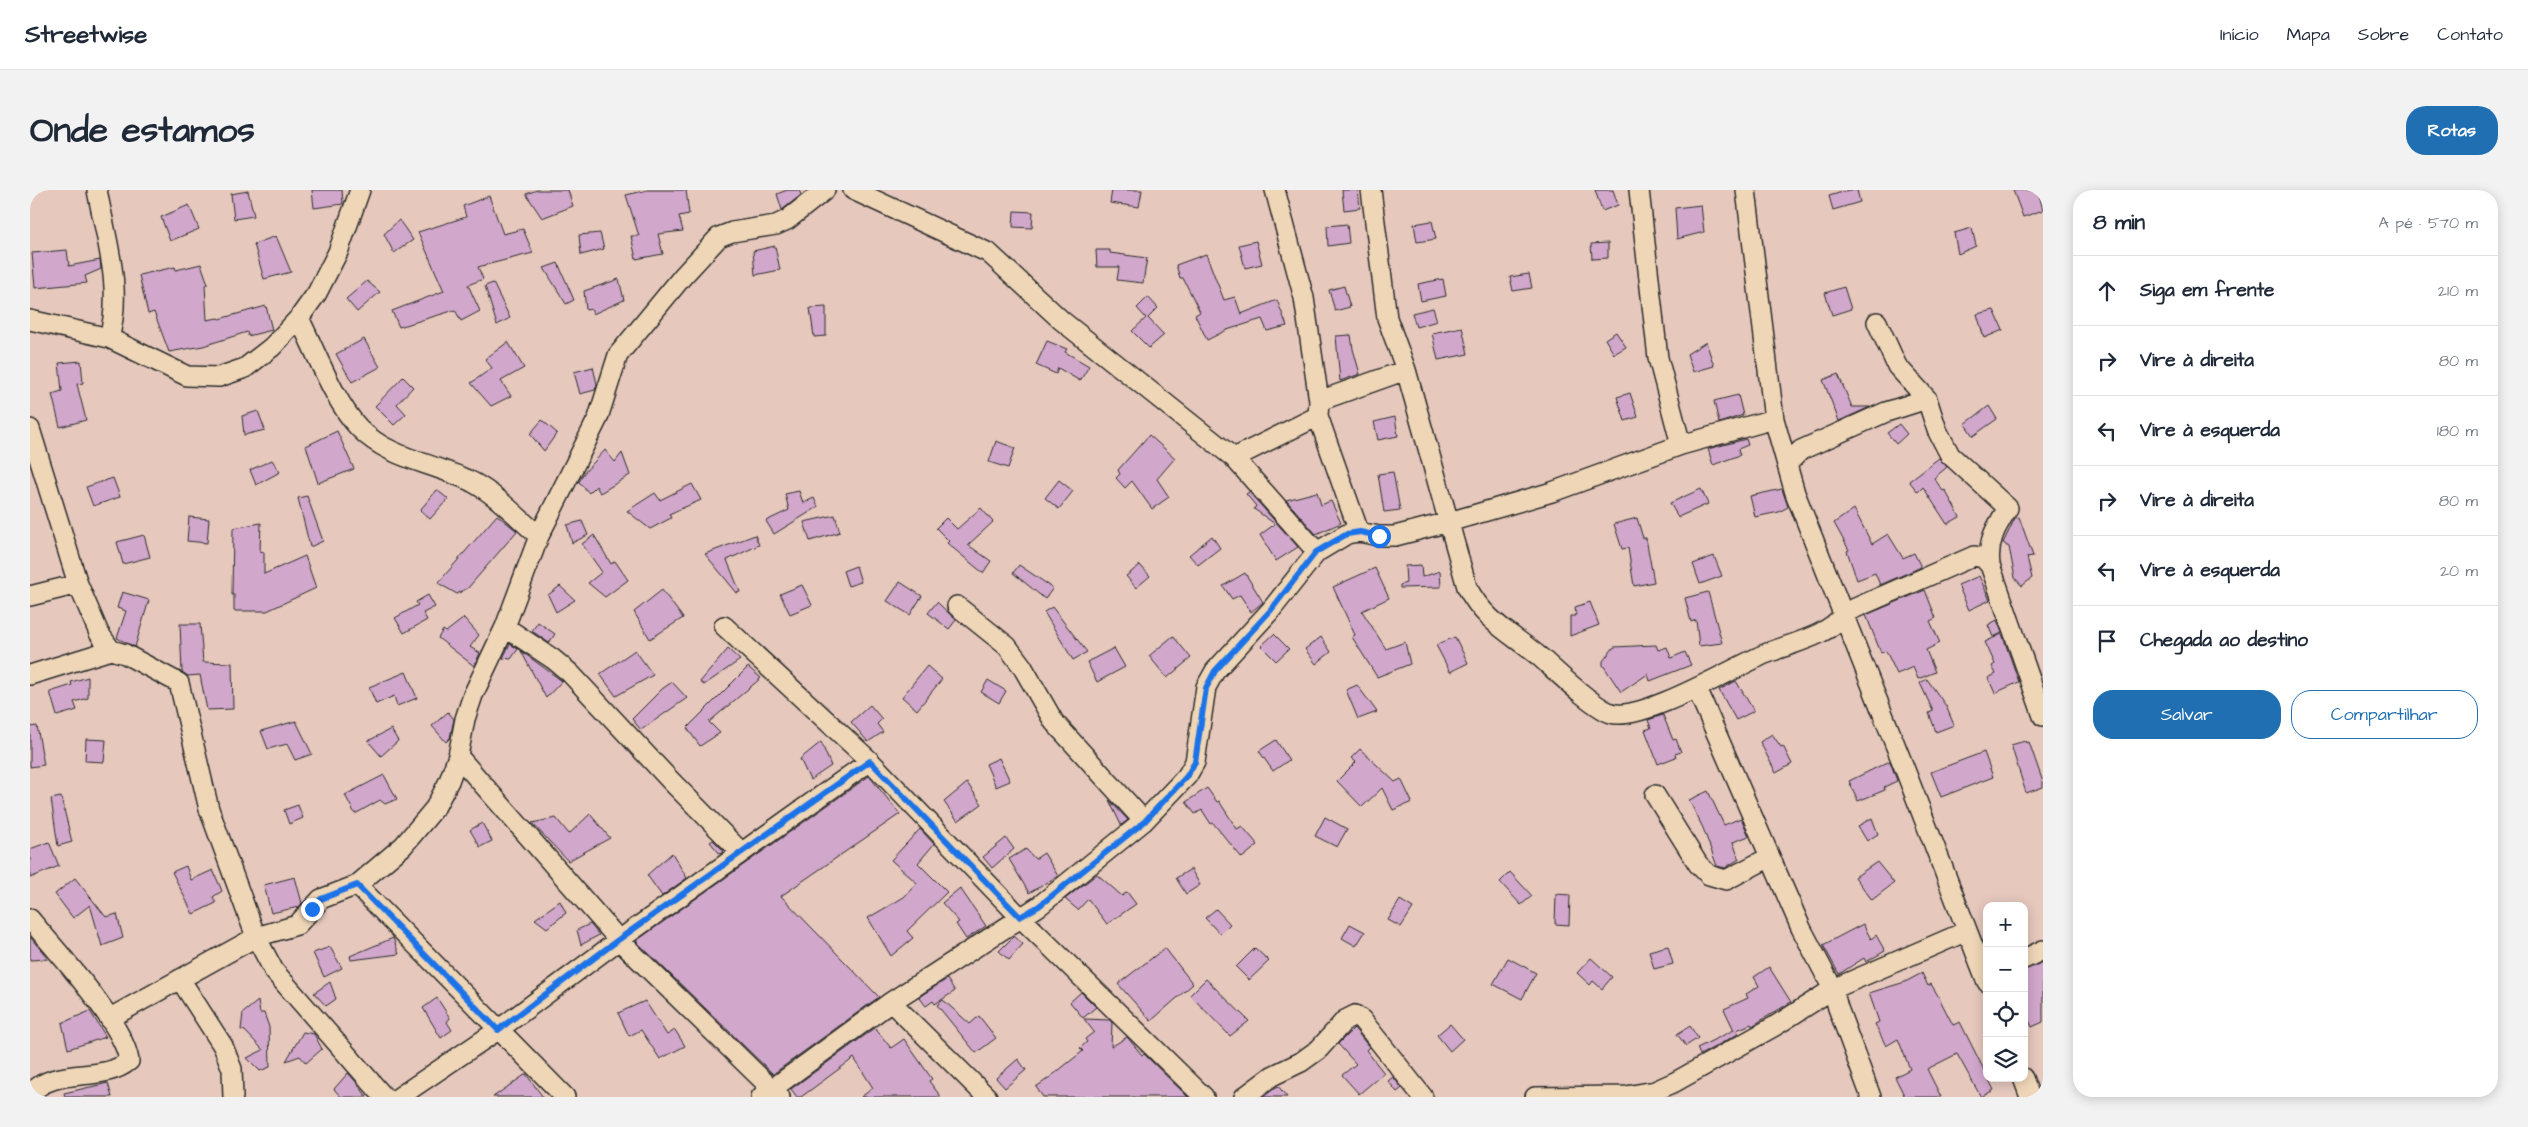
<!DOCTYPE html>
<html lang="pt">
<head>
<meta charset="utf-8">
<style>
  body { margin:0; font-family:"Architects Daughter",sans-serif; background:#f2f2f3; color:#1f2937 }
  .controls { position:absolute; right:15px; bottom:15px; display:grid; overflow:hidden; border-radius:10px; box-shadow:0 2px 12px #0003 }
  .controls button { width:45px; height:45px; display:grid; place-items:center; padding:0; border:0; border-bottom:1px solid #e0e1e3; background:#fff; color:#1f2937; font:25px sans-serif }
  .stop { position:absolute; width:15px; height:15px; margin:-11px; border:4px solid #1a73e8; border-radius:50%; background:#fff }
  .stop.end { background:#1a73e8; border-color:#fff; box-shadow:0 1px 5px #0008 }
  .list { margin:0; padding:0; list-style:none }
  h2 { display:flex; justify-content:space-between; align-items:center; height:65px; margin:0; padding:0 20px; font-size:21px }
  h2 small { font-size:16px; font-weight:400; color:#747a83 }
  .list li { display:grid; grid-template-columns:32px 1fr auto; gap:15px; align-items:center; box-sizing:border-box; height:70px; padding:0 20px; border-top:1px solid #e0e1e3 }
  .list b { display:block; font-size:19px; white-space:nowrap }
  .list em { font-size:16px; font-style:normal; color:#747a83 }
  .actions { display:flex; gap:10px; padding:15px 20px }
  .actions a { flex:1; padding:11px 0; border:1px solid #1f6fb2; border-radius:20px; text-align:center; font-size:18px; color:#1f6fb2 }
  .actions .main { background:#1f6fb2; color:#fff }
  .icon { flex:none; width:28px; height:28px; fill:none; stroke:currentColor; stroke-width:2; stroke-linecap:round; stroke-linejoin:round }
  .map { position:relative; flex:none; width:2013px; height:907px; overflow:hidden; border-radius:20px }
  header { display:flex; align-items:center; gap:30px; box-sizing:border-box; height:70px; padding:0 25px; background:#fff; border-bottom:1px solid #e0e1e3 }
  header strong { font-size:24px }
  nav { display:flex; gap:28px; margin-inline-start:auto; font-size:18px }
  .intro { display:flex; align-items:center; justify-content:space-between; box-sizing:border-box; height:120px; padding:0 30px }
  h1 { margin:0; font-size:35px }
  .button { padding:12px 22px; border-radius:20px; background:#1f6fb2; color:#fff; font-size:18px; font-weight:700 }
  main { display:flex; gap:30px; padding:0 30px }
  aside { flex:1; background:#fff; border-radius:20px; box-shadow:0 2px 12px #0003 }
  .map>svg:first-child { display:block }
</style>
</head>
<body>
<header>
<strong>Streetwise</strong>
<nav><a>Início</a><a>Mapa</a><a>Sobre</a><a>Contato</a></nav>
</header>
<div class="intro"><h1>Onde estamos</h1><a class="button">Rotas</a></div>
<main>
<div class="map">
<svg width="2013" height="907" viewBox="0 0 2013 907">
  <rect width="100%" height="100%" fill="#e6c8bd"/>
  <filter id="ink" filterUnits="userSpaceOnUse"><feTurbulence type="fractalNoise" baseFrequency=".02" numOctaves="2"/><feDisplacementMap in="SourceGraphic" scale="10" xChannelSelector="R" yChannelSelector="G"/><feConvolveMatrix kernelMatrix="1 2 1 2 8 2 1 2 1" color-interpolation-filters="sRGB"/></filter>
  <g filter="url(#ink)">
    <path fill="#d1a7cc" stroke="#2b2b2b" d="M282,0h30l1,14 -29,4z
      M507,0h31l5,16 -31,12 -16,-24z
      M618,0h38l3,24 -10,2 4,15 -25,3 5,20 -27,5 -5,-23h8l-13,-41z
      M757,0h12l2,5 -19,15 -5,-16z
      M1082,0h30l-3,17 -29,-4z
      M1312,0h16l2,18 -16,2z
      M1565,0h18l5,15 -16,6z
      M1819,0h8l3,12 -27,8 -4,-14z
      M1983,0h25l5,20 -20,7z
      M218,1l6,25 -20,3 -3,-25z
      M459,6l14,38 20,-5 10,24 -55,14 5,12 -15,6 12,26 -19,10 -6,-11 -56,17 -7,-16 52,-20 -26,-59 48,-15 -3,-11z
      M159,15l10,24 -29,12 -9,-24z
      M1671,15l3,27 -27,7 -2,-31z
      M984,21l19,1 -1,16 -19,-1z
      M369,30l14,20 -19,13 -10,-19z
      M1402,31l4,18 -19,3 -3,-18z
      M1317,34l2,19 -21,3 -1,-20z
      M1942,38l4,18 -18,8 -4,-21z
      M570,43l4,16 -23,6 -2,-20z
      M246,46l15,36 -27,7 -10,-35z
      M1226,51l6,23 -17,4 -6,-23z
      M1578,53v15l-16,1 -1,-15z
      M745,56l5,24 -25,5 -2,-24z
      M37,60l2,16 31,-6 1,9 -16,7 2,7 -52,5 -3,-35z
      M1066,60h14v3l37,5 -4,25 -26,-3 2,-13h-22z
      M1176,64l18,46 11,-3 6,17 36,-14 10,26 -20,5 -5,-12 -35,11 -20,10 -12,-25 5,-3 -17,-34h-3l-4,-13z
      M528,73l16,37 -8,4 -22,-36z
      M171,74l7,20 -3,1 2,35 11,-2 1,1 47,-13 6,24 -24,6 -1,-4 -44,14 -34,6 -15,-40 -6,2 -9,-39 36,-8 1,3z
      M1499,84l3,14 -19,3 -3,-14z
      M589,89l5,21 -31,14 -2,-5 -5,1 -2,-19z
      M1413,89l3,17 -25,5 -3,-17z
      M337,91l13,11 -23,20 -11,-13z
      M463,93l17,35 -13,7 -12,-39z
      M1314,96l6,21 -15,4 -6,-21z
      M1814,97l7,22 -19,6 -7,-22z
      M1118,107l10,11 -10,10 16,17 -15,13 -17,-17 14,-13 -9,-10z
      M796,117v29l-12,1 -4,-29z
      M1403,118l4,13 -21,6 -4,-14z
      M1964,120l9,20 -19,8 -7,-24z
      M1432,137l6,27 -30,6 -6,-27z
      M1586,142l10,15 -12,7 -9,-15z
      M1321,145l2,14 7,25 -20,7 -4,-45z
      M334,149l16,28 -28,15 -16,-28z
      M1017,151l20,8 -2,3 24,14 -9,15 -22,-13 -2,6 -20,-9z
      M478,152l16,26 -23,13 10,15 -20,10 -20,-23 21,-15 -7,-9z
      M1676,152l8,24 -21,6 -6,-18z
      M51,171l2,22 -6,1 9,36 -26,7 -8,-33 10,-3 -3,-28z
      M563,177l4,17 -2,6 -15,4 -6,-22z
      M1808,184l14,33h18l-31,14 -16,-41z
      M373,187l10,10 -16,17 9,10 -12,11 -19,-19z
      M1600,203l8,24 -13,4 -8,-24z
      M1708,205l5,20 -24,8 -5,-22z
      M1959,216l8,13 -24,17 -8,-12z
      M228,221l7,19 -21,5 -2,-19z
      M1365,227l3,19 -20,4 -4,-18z
      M512,230l15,13 -13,18 -14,-17z
      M1869,234l8,10 -11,10 -9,-11z
      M307,241l17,38 -36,14 -12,-37z
      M1119,245l26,23 -18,21 12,18 -17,12 -20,-28 -7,7 -9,-10 4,-4 -2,-4z
      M1716,249l2,6 -10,4 2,6 -27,10 -5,-16z
      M966,251l19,7 -7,20 -19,-6z
      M575,260l10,12 7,-9 8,22 -30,18 -4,-7 -7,7 -10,-11 4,-8z
      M1909,268l8,9 -13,11 9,13 2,-1 15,27 -13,7 -24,-37 -5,5 -9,-11z
      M242,270l8,12 -24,13 -6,-15z
      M1363,282l7,38 -16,2 -6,-38z
      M83,288l7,19 -27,9 -7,-19z
      M1029,290l14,11 -14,18 -14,-11z
      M662,294l9,16 -32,14 2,4 -21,11 -23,-18 28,-18 5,7z
      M1671,299l7,15 -30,13 -8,-14z
      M1752,299l6,18 -9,5 -24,5 -5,-21z
      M407,300l11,9 -18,20 -10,-9z
      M769,301l4,12 11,-5 4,9 -44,27 -8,-13 23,-11 -4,-16z
      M1219,302l49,55 -22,14 -16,-26 15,-11 -21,-15 2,-3 -10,-12z
      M1287,302l4,13 10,-4 10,22 -25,11 -30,-34z
      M277,306l16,45 -13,6 -12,-49z
      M951,318l12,14 -25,23 23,16 -8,12 -36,-30 2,-2 -13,-13 10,-10 11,11z
      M1824,319l18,35 16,-10 15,24 11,-5 7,14 -41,18 -5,-12 -18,7 -10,-29 2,-1 -15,-27z
      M467,325l20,16 -49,57 -11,6 -19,-11z
      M805,325l5,17 -30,9 -6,-19z
      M159,327l20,2 -2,24 -20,-2z
      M1989,327l14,39 -6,1 5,21 -10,8 -7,-8 -6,-31 -6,-4 12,-25z
      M1607,328l6,20h3l8,44 -20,4 -6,-38 -6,1 -8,-25z
      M552,331l6,14 -16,8 -5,-18z
      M231,333l-1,28 4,1v22l41,-18 11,32 -49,23h-33v-16h-2l1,-67z
      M114,345l6,22 -27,7 -6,-22z
      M564,345l17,29 4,-3 13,19 -23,17 -17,-14 14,-11 -20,-28z
      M725,345l4,10 -32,15 13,32 -3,1 -32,-39z
      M1182,346l8,12 -22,17 -9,-10z
      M1684,366l8,20 -22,8 -7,-20z
      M989,375l34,23 -8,11 -32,-26z
      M1110,375l10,11 -14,12 -10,-12z
      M1391,375l1,12 18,-6 1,16 -41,1v-3l6,-2 -1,-17z
      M826,376l5,16 -13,4 -5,-15z
      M1345,378l14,30 -27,13 24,38 19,-7 5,22 -33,13 -25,-40 3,-2 -22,-48z
      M1215,383l18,29 -12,10 -11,-17 -8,4 -9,-13z
      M1949,386l11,24 -21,10 -11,-25z
      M870,392l22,14 -12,19 -23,-14z
      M772,395l10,20 -22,9 -10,-20z
      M530,396l15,14 -19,12 -8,-17z
      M632,400l21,28 -33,21 -16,-27z
      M1895,400l11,28 -6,3 10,22 -14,7 9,22 -17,7 -5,-12 -16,7 -11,-23 -5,2 -15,-38z
      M92,402l27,8 -14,47 -18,-9 9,-27 -9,-3z
      M1678,402l14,51 -23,3 -3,-26 -5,2 -6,-24z
      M398,405l7,12 -12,6 4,7 -23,13 -9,-15 23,-13 -2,-3z
      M907,412l19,18 -7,9 -21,-16z
      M1560,412l9,23 -29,11v-20h6l-1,-9z
      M1022,417l35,45 -14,8 -29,-48z
      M434,428l15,17 -9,12 10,6 -6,13 -36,-28 5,-8 3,2z
      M1967,430l5,13 -9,4 -5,-12z
      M508,432l17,12 -6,9 -17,-12z
      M150,434h20l3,38 29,1 1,46 -26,1 -7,-35 -12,1 -6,-4z
      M1244,444l15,15 -13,12 -15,-15z
      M1972,444l17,48 -24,11 -7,-15 8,-4 -4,-8 3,-2 -10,-22z
      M1143,446l18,22 -24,20 -18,-22z
      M1291,447l10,15 -15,12 -11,-15z
      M1425,447l13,26 -18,9 -14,-27z
      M480,454l8,5 -7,10 -8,-1z
      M1626,455l2,5 9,-3 4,11 14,-6 6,13 -41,16 -2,-7 -27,18 -18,-27v-4l11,-14z
      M1084,458l11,19 -28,15 -10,-20z
      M698,459l12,11 -36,25 -4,-3z
      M605,460l18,25 -37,21 -16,-22z
      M491,461l41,30 -16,17 -24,-45z
      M897,476l15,13 -25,31 -15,-13z
      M718,477l13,11 -52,44 11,11 -20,13 -13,-18z
      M376,482l11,26 -20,8 -3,-10 -18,8 -7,-17z
      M58,487v21l-14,4 3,8 -20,6 -7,-24 22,-7 -1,-3z
      M1897,489l19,27 8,19 -18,7 -7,-19 4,-2 -13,-28z
      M958,490l18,11 -7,12 -18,-11z
      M1706,491l18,30 -18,9 -17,-30z
      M642,492l15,16 -46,32 -9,-11 30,-30z
      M1327,495l20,27 -19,7 -12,-29z
      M840,515l12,14 -5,5 6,8 -15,10 -17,-20z
      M418,522l6,7 -4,19 -4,4 -14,-16z
      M1633,525l10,25 3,-1 5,13 -6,2 1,3 -18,7 -13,-34 6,-2 -3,-8z
      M266,531l16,33 -17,6 -8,-16 -19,5 -7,-18z
      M7,536l7,39 -14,2v-40z
      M361,539l7,12 -17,15 -13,-15z
      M1742,544l9,13 2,-1 9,18 -16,9 -16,-31z
      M56,549l20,1 -2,22 -19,-1z
      M1246,550l13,20 -16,11 -14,-20z
      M1995,551l1,2 3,-1 14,40v5l-17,6 -15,-48z
      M791,552l10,24 -21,14 -10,-21z
      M1330,559l35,33 6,-3 11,23 -19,8 -11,-22 -20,19 -25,-26 19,-19 -5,-4z
      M1954,562l9,25 -52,20 -10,-25z
      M969,568l11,23 -14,6 -10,-23z
      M1860,571l7,20 -13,6 1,3 -27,11 -9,-20z
      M354,585l13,24 -12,5 -5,-4 -25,14 -10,-19z
      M839,586l31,38 -119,82 98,101 -106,77 -137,-133z
      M937,593l15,21 -24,17 -14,-19z
      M1177,598l10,14 2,-1 18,28 5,-3 16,19 -16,13 -29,-35 -2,1 -9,-14 -7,4 -9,-12z
      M1678,601l16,34 17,-7 8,18 -16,6 6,17 -14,9 -8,-2 -14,-38 -14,-28z
      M31,607l11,45 -14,4 -7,-47z
      M1079,610l19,20 -7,5z
      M268,615l5,13 -14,6 -5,-14z
      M560,624l20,24 -42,23 -36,-38 24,-5 13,16z
      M1295,627l22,12 -10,18 -22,-11z
      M1842,628l6,16 -11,7 -9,-15z
      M452,633l10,18 -12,6 -10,-17z
      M890,639l14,15 -16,19 29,29 -40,39 6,7 -22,18 -23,-38 36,-21 13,-14 -26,-23z
      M976,648l8,11 -22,19 -9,-11z
      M683,650l11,11 -4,3 -10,-12z
      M19,652l10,24 -29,12v-29z
      M996,659l9,10 9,-6 14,23 -29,17 -20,-34z
      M642,663l15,25 -25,18 -15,-21z
      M1847,672l17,21 -22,17 -17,-23z
      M156,676l5,14 22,-10 9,21 -9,6 3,6 -23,11 -21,-42z
      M1161,679l9,16 -14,9 -10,-16z
      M1480,682l22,24 -11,9 -21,-23z
      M1067,684l25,22 5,-4 9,12 -29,20 -19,-25 -10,11 -13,-11z
      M265,687l7,26 -3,4 -28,6 -7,-28z
      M45,688l31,39 11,-3 6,24 -21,8 -12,-41 -17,13 -18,-24z
      M930,698l26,38 -20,13 -10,-15 3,-2 -17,-19z
      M1526,704l14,1 -1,30 -14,-1z
      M1370,710l13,8 -12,19 -13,-7z
      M530,711l6,12 -19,15 -12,-9z
      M1186,719l14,15 -10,10 -15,-16z
      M560,734l9,11 -18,10 -4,-15z
      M1320,734l15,8 -9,14 -14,-8z
      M1833,734l8,15 5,-4 9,16 -19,11 -2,-4 -25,16 -16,-29z
      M984,746l9,8 -14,16 -10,-9z
      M0,747l16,19 2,3 -18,1z
      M363,748l6,16 -48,6 -1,-4z
      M1638,756l5,18 -19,5 -5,-18z
      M300,757l12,21 -18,9 -11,-24z
      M1135,758l28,36 -42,37 -33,-37z
      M1225,758l14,13 -20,19 -13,-13z
      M1478,768l28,15 -14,26 -29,-15z
      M1561,768l21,19 -10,12 -9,-8 -3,4 -13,-12z
      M2013,772v60l-11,5 -8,-17v-40z
      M1739,777l22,35 -39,24 -1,-2 -14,6 1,4 -38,21 -3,-7 37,-18 -10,-21 24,-11 -2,-4 13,-8 -5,-9z
      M1892,783l6,13 3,-2 6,10 16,31 7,-3 34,68 -13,7 -24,-43 -30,15 14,28h-36l-10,-20 15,-8 -12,-30 -12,7 -11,-22 4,-2 -10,-29 36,-11z
      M917,789l8,12 -20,13 -2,-3 -7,5 -7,-9z
      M1176,789l43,42 -19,15 -40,-41z
      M300,792l6,17 -10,7 -12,-13z
      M1051,802l15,15 -13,11 -13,-16z
      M407,808l13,20 -3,4 5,8 -11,8 -18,-30z
      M913,810l27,24 9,-8 17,22 -20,15 -39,-48z
      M228,811l2,12h4l5,14 1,40 -10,4 -13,-13 16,-8 -18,-19 -4,-1 2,-17z
      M615,811l22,34 8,-5 10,16 -25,13 -19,-29 -12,6 -11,-23z
      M60,821l16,26 -38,12 -6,-26z
      M1054,829l26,1 2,3 -1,24 16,-10 15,18 2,-1 44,43h-145l-7,-10 13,-9 34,-27 -3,-3 7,-6 -2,-3 9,-7z
      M1420,834l13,15 -13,12 -13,-16z
      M1660,836l8,12 -12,8 -9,-12z
      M845,838l16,20 13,-9 28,40 -3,2 12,16h-80l12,-9 -19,-30 -53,39h-4l-6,-8z
      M1324,838l15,19 -3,3 18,23 -25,21 -17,-19 14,-11 -18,-20z
      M273,842l11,2 8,15 -16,14 -6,-7 -14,5z
      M988,869l8,11 -21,18 -9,-10z
      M318,883l9,10 10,14h-26l-7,-8z
      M496,884l17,23h-50z
      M1363,887l9,11 -5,4 -9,-11z
      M78,893l4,14h-47l-1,-4z
      M1248,896l9,11h-24z"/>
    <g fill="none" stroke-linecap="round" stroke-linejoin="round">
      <g stroke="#2b2b2b" stroke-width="22">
        <path id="street" d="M67,0c9,49 26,99 12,148
          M823,0l136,63 72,67 173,138 83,94
          M1245,0l29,108 15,103 -1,15 41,116
          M1341,0l16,128 19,52 61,217c17,34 45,47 73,70 16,14 53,50 71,56 29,10 124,-46 154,-59 23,-10 66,-18 79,-41l130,-57 9,2 7,7 53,151
          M1609,0l19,168 23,87
          M1716,0l28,229 21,74 107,269 85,220
          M269,128c16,32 36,85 60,110 31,32 77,35 115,55 24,13 44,35 65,53
          M0,130l79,18 78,38 32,1 26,-9 27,-21 27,-29 18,-25 21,-41 22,-62
          M1897,209l10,31 13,25 58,53c-12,19 -21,33 -18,57
          M1289,211l87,-31
          M0,239l48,155 21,49 12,17
          M1204,268l84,-42
          M1757,274l14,-14 85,-38 41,-13 -30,-33 -20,-44
          M0,406l48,-12
          M927,416l50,40 15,20 32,56 90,99
          M694,436l146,135 150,156 184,180
          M475,437l48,32 17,14 100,107 71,72
          M0,485l81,-25 14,4 54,29 30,126 47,128 18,34 110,126
          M1667,499l104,239 32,61 5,19 33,89
          M428,566l161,184 161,157
          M1625,605l43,69 11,11 17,5 44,-23
          M327,695l208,212
          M0,729c26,32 94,104 99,142 -28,23 -73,4 -99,33
          M1994,769l19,-9
          M150,789l43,67 9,23 1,28
          M861,812l96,95
          M80,828l146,-81 41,-12 24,-26 36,-14 46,-39 32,-38 14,-27 9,-25 7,-37 8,-24 32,-68 34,-91 59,-118 20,-63 65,-79 36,-39 13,-5 44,-7 11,-5 38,-30
          M1993,888l7,19
          M369,907l99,-67 121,-90 251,-179
          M731,907l130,-95 148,-96 105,-85 43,-45 8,-14 11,-75 9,-16 56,-61 46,-58 30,-18 12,-2 20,4h16l54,-14 103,-30 129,-47 93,-26
          M1214,907l28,-21 29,-14 18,-13 26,-29 10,-5 7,5 61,77
          M1505,907l91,-1 29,-5 20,-9 100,-56 58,-37 134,-58"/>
      </g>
      <use href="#street" stroke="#efd6b7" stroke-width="19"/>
    </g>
  </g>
  <g fill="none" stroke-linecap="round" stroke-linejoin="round" filter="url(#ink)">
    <path stroke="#1a73e8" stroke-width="6" d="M282,719l9,-10 36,-14 141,145 120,-90 252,-179 150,156 19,-11 105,-84 43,-46 8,-14 11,-74 9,-17 56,-61 45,-58 31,-18 13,-2 19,4"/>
  </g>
</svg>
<div class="controls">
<button>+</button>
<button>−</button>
<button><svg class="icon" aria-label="locate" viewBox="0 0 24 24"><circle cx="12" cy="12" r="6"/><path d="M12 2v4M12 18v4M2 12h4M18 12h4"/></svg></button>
<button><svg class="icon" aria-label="layers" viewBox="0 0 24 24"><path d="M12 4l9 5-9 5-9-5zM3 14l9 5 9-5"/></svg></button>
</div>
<div class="stop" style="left:1349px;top:346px"></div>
<div class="stop end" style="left:282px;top:719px"></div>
</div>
<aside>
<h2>8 min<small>A pé · 570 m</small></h2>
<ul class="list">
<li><svg class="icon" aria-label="ahead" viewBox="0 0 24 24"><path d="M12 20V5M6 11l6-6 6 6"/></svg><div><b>Siga em frente</b></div><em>210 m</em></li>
<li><svg class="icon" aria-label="right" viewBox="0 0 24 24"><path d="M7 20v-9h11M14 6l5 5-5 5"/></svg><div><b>Vire à direita</b></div><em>80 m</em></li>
<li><svg class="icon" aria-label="left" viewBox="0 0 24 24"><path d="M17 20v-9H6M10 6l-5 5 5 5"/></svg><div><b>Vire à esquerda</b></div><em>180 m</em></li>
<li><svg class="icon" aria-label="right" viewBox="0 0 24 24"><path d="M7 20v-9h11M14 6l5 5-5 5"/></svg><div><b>Vire à direita</b></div><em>80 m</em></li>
<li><svg class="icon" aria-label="left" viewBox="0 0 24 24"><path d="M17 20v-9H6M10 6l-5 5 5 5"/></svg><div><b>Vire à esquerda</b></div><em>20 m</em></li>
<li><svg class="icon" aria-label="arrive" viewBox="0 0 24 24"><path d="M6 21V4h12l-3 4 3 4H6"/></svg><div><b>Chegada ao destino</b></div></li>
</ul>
<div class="actions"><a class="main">Salvar</a><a>Compartilhar</a></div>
</aside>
</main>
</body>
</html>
